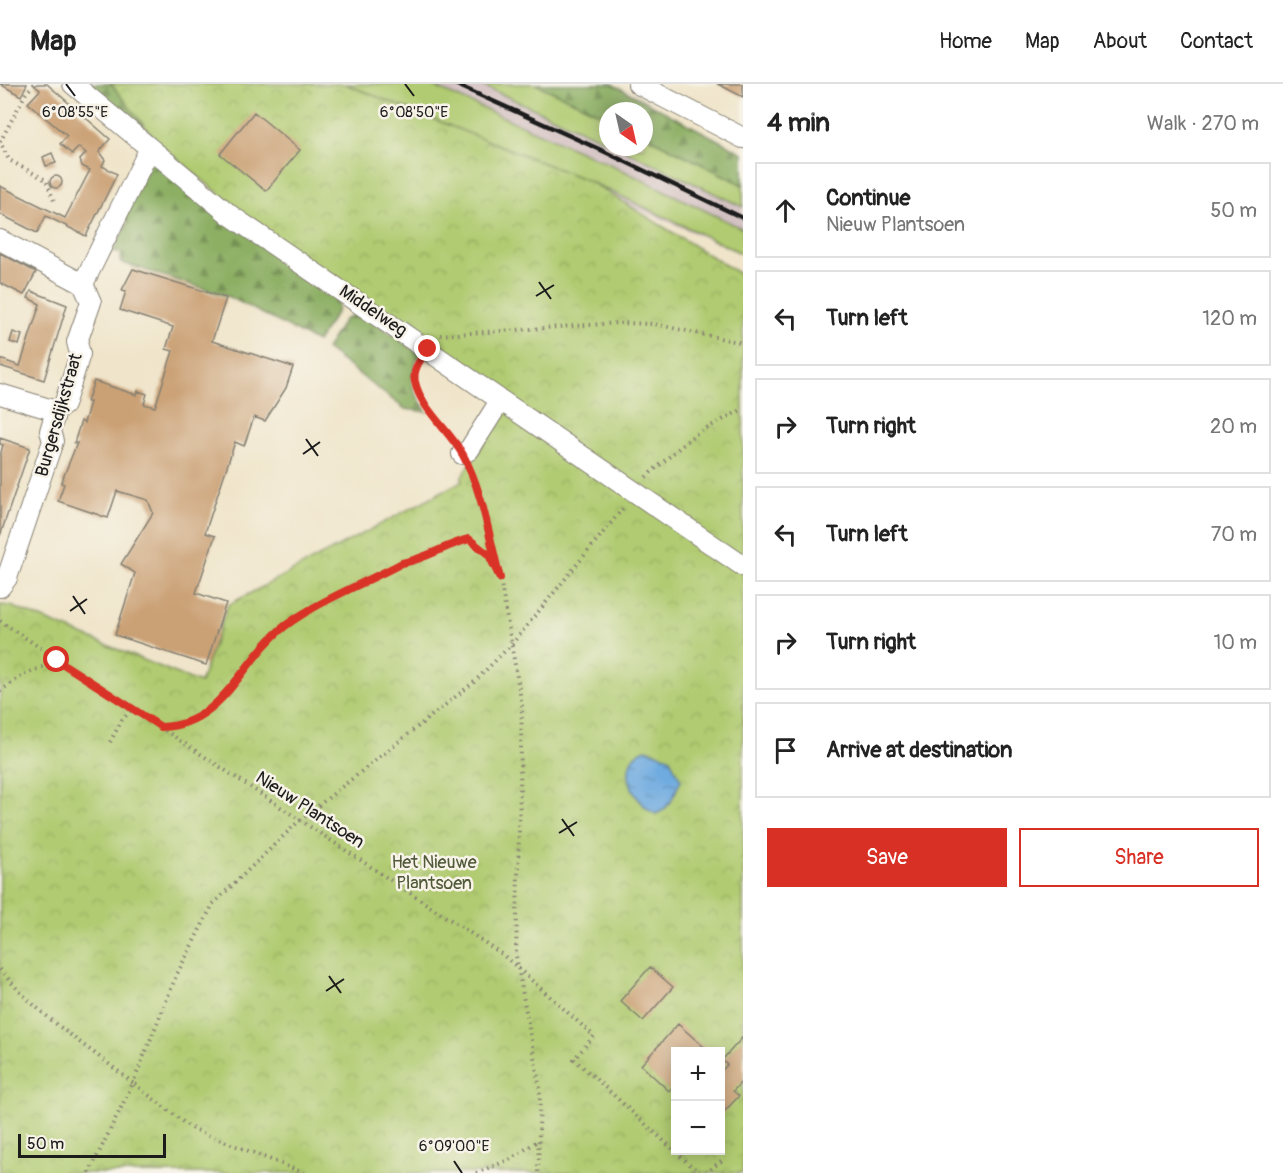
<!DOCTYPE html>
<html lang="en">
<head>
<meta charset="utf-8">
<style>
  body { margin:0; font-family:Pangolin,sans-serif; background:#f6f6f6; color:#222 }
  .controls { position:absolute; right:18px; bottom:18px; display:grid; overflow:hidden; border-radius:0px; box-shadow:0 3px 15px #0003 }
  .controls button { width:54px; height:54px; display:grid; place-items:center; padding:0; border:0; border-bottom:2px solid #e0e0e0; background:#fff; color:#222; font:30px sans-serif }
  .compass { position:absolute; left:599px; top:18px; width:54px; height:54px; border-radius:50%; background:#fff; box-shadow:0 3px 15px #0003; rotate:146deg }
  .scale { position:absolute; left:18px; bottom:15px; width:148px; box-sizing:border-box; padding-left:6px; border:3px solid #1c1c1c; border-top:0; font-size:16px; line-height:21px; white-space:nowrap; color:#1c1c1c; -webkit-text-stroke:4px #f7f3e8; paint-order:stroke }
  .stop { position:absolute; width:18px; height:18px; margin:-14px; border:4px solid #d93025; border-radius:50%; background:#fff }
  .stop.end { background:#d93025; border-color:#fff; box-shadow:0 2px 6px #0008 }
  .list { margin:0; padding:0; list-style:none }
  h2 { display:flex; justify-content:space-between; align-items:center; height:78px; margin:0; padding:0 24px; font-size:26px }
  h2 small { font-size:20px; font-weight:400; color:#767676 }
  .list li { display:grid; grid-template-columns:39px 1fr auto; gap:18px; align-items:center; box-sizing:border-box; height:96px; margin:0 12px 12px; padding:0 12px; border:2px solid #e0e0e0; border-radius:0px }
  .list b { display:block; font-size:22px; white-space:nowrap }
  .list p { margin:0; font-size:20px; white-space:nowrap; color:#767676 }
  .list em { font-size:20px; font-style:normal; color:#767676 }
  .actions { display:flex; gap:12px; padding:18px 24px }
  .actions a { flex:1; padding:14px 0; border:2px solid #d93025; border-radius:0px; text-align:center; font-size:21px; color:#d93025 }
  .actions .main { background:#d93025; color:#fff }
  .icon { flex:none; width:33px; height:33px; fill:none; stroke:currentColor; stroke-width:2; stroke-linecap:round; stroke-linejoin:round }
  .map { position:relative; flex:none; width:743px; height:1089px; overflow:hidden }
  header { display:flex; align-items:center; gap:36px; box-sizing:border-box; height:84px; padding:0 30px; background:#fff; border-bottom:2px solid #e0e0e0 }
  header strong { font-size:28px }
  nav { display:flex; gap:33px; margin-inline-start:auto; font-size:21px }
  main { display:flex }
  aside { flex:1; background:#fff }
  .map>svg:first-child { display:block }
</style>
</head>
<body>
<header>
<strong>Map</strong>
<nav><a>Home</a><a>Map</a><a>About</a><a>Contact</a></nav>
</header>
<main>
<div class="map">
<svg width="743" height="1089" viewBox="0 0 743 1089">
  <defs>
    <pattern id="forest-firs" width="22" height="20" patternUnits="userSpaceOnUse" patternTransform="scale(1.5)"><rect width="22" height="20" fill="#8caf63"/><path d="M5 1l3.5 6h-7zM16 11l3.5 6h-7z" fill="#728e51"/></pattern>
    <pattern id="park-crowns" width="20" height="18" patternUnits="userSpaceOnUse" patternTransform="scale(1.5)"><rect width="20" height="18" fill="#b0cb71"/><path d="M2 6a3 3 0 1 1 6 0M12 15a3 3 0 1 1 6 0" fill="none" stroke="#97ae61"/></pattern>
    <pattern id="water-ripples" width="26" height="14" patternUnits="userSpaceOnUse" patternTransform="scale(1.5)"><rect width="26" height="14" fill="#70abe0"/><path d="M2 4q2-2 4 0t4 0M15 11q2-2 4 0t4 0" fill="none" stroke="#5b8ab5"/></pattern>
  </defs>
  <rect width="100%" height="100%" fill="#f7f3e8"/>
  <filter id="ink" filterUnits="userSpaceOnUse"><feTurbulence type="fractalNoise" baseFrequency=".0167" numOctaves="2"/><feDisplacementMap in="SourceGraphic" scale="12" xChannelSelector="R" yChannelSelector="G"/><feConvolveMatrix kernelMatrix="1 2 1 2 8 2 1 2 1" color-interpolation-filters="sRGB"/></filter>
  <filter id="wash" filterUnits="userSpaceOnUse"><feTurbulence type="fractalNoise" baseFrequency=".008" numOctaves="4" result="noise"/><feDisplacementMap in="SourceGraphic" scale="24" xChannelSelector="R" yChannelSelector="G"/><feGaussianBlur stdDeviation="1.35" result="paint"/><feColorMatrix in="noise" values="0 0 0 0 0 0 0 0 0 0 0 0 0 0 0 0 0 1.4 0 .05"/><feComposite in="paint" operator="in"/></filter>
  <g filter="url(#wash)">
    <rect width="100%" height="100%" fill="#f0e5ca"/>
    <path fill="#d2bfc1" d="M345,0h191l72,33v30h36v-12l99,50v69z"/>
    <path fill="#b0cb71" stroke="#667446" stroke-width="1.5" d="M345,0h83l186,82 129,63v25l-152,-72z
      M479,0h57l72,33v25z
      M644,51l99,50v22l-125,-60h26z"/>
    <path fill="url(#forest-firs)" stroke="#546640" stroke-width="1.5" d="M88,0h27l36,28 -11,17z
      M536,0h76l131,69v32l-99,-50v-24h-36v6z
      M159,77l179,137v12l-21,32 -87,-45 -110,-35 2,-9 -8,-2 14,-30 -6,-4 29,-55z
      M359,228l61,42c-14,28 -9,32 7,58l-22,-3 -79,-60 18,-29z"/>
    <path fill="url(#park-crowns)" stroke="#667446" stroke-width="1.5" fill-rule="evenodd" d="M111,0h234l246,98 152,94v897h-743v-568l11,1 189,77 28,-78 234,-124v-5l51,-76 -256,-175 -98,-81zM676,968h44v98h-44z"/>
    <path fill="url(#water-ripples)" stroke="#46647e" stroke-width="1.5" d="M646,665l23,8 12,23c-7,14 -10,28 -25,34 -24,-11 -42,-54 -10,-65z"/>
    <g id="blocks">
      <path fill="#caa075" d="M0,0h27l-6,12z
        M37,0h10l63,55 -11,13 6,8 -3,6 15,8 -31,62 -40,-20 -9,17 -37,-19v-28l65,32 25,-48 -8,-4 -2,-6 6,-7 -7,-6 -7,7 -12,-10 7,-8 -39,-33 12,-13 -5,-4z
        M717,0h26v13l-21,-11z
        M254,28l46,38 -34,41 -46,-37z
        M52,69l4,10 -10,3 -3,-9z
        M50 98a6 6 0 1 1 12 0a6 6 0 1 1-12 0Z
        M0,169l36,19 -12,23 -24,-12z
        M133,185l93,29 -14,43 81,26 -7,21 -21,33 -11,-4 -10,29 -9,-4 -30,91 10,3 -19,57 30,10 -20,62 -91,-30 20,-62 -14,-9 32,-51 -5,-13 -31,-9 -9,27 -50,-17 6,-17 -3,-1 16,-40h-3l7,-22 3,2 6,-21h-3l7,-21 43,14 1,-4 9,3 -3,10 11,3 18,-56 -7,-2 7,-22 -53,-17 6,-19 -4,-1z
        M31,207l36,14 -23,75 -44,-14v-7l20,7 20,-62 -12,-6z
        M13,248l9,3 -3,10 -9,-3z
        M0,354l30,10 -30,88v-80l3,-11 -3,-1z
        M650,883l23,20 -30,34 -23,-20z
        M678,940l28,25 -2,3h-29v32l-6,7 -28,-26z
        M743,953v43l-10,11 6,5 -19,20v-44l7,-7 -5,-5z"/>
    </g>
  </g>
  <g filter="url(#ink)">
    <use href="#blocks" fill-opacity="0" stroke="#868073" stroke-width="1.5"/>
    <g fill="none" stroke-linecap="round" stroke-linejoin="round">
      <g stroke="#868073" stroke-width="22">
        <path id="street" d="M73,0l157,131 513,351
          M638,0l105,54
          M0,156l83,44
          M0,310l56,17
          M462,370l7,-4 31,-49
          M0,503l7,-9 46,-137 -3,-10 6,-20 8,-6 16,-51 -3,-12 14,-40 -8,-18 67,-136"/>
      </g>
      <path stroke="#868073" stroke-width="4" stroke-dasharray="1.5 4.5" stroke-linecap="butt" d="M34,0l-8,9 -26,49 9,18 37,20 8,21
        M440,251l179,-12 35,1 89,19
        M417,281c-8,28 19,53 34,74
        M470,387l7,16 23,91 22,128 -6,250 24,134 -2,83
        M646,393l48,-42 49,-26
        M0,537l502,333 92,82 -20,23 125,114
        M0,607l25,-17 32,-13
        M162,643c63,-3 79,-68 123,-101 35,-26 79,-42 117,-63 24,-4 43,-18 67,-24l20,15 6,13
        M110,658l12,-22 11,-12
        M0,885c35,45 89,78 133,114l44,-109 36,-70 86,-83 175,-139 38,-38 112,-137
        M89,1089l44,-90 58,45 113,45
        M476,1089l35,-14 28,-19
        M706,1089l19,-15"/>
      <use href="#street" stroke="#fff" stroke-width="20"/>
      <path stroke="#1c1c1c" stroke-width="4.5" d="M455,0l146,66 142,68"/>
    </g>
  </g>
  <g fill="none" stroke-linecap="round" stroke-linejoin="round" filter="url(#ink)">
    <path stroke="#d93025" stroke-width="8" d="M57,576l104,67c63,-2 80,-67 124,-101 33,-25 80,-43 117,-63 24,-4 43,-18 67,-24l20,16 11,23c-11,-40 -17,-86 -37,-123 -13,-24 -42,-46 -48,-73 -3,-13 6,-23 13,-33"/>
  </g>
  <path fill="none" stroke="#1c1c1c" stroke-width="2" d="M66,0l9,12M405,0l9,12M539,198l12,17M536,212l18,-11M306,355l12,17M303,370l17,-12M73,512l12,18M70,527l17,-12M562,735l12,17M559,749l18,-11M329,892l12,17M326,907l18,-12M454,1077l8,12"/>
  <g text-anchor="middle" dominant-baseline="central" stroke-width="5" stroke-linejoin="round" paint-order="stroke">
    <g font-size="18" fill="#1c1c1c" stroke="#f7f3e8">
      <text transform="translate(373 227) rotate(34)">Middelweg</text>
      <text transform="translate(59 331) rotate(-74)">Burgersdijkstraat</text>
      <text transform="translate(310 726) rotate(33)">Nieuw Plantsoen</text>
    </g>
    <g font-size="18" fill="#50593a" stroke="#f7f3e8">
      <text x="434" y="778">Het Nieuwe<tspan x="434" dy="21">Plantsoen</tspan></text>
    </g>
  </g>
  <g font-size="15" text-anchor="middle" fill="#1c1c1c" stroke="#f7f3e8" stroke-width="5" stroke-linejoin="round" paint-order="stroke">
    <text x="75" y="33">6°08'55"E</text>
    <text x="414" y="33">6°08'50"E</text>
    <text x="454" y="1067">6°09'00"E</text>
  </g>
</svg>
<div class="controls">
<button>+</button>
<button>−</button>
</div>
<svg class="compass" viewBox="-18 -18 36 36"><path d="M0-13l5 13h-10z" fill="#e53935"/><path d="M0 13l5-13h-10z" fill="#767676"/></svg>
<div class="scale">50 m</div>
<div class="stop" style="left:57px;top:576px"></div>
<div class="stop end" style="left:428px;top:265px"></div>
</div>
<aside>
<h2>4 min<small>Walk · 270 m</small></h2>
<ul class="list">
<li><svg class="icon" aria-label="ahead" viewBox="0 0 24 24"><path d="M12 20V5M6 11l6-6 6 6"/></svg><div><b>Continue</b><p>Nieuw Plantsoen</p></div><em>50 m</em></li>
<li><svg class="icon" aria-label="left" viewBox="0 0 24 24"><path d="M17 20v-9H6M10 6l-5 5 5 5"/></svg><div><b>Turn left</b></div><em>120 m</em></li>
<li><svg class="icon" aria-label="right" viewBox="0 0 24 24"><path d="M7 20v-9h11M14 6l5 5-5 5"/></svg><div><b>Turn right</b></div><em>20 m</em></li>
<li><svg class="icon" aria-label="left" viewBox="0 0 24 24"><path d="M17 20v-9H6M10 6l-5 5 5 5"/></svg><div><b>Turn left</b></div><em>70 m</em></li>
<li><svg class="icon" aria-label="right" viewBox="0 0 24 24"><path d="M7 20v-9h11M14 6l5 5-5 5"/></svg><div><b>Turn right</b></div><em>10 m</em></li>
<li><svg class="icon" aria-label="arrive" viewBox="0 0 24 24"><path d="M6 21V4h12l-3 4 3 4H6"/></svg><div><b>Arrive at destination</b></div></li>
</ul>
<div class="actions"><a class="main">Save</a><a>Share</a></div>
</aside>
</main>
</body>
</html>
